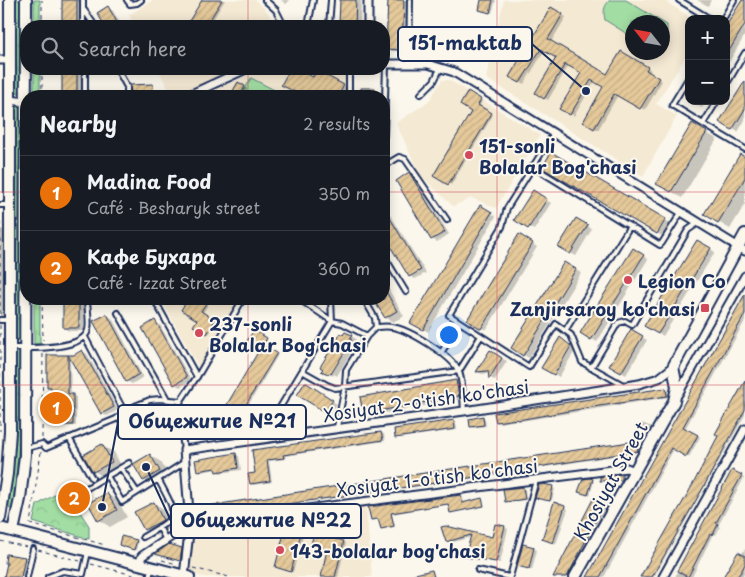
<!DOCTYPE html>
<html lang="en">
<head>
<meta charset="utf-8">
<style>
  body { margin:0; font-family:"Playpen Sans",sans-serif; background:#20242c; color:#f1f3f6 }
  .controls { position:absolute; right:15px; top:15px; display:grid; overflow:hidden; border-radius:10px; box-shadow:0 2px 12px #0003 }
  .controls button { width:45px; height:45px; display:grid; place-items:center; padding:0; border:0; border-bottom:1px solid #363941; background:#171b24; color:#f1f3f6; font:25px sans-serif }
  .compass { position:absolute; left:625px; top:15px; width:45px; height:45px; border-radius:50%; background:#171b24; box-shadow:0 2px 12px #0003; rotate:301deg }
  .you { position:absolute; left:448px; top:334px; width:18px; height:18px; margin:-12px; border:4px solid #fff; border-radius:50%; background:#1a73e8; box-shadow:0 0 0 8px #1a73e833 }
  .badge { display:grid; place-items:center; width:32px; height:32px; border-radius:50%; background:#2563eb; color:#fff; font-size:16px; font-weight:700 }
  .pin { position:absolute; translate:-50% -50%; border:2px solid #fff; box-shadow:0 1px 5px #0006 }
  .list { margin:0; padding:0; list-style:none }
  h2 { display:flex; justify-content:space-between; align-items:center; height:65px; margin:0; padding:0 20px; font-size:21px }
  h2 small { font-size:16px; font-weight:400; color:#9ea1a6 }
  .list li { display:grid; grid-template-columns:32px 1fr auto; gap:15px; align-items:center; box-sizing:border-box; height:75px; padding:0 20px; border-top:1px solid #363941 }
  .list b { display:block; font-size:19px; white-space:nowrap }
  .list p { margin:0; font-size:16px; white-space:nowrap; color:#9ea1a6 }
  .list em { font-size:16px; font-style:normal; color:#9ea1a6 }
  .icon { flex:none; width:28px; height:28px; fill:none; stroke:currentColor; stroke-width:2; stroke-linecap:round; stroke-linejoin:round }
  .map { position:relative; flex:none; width:745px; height:577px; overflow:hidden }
  .search { position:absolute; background:#171b24; box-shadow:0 2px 12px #0003; left:20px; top:20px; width:370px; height:55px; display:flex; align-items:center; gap:12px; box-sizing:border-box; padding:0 18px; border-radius:20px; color:#9ea1a6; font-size:19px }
  .panel { position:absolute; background:#171b24; box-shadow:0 2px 12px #0003; left:20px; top:90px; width:370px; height:215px; border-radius:20px }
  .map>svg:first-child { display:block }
</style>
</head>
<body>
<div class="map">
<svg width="745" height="577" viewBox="0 0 745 577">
  <defs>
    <pattern id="grass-tufts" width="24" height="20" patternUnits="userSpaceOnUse" patternTransform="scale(1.25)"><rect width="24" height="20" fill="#a2dda3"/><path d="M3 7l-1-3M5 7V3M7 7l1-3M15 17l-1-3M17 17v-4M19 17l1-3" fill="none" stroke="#8bbe8f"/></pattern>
    <pattern id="forest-crowns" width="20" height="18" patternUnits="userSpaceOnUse" patternTransform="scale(1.25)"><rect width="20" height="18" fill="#a2dda3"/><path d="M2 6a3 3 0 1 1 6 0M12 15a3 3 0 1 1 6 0" fill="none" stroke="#8bbe8f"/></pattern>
    <pattern id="building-hatch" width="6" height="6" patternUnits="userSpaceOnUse" patternTransform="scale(1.25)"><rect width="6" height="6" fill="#e5c99a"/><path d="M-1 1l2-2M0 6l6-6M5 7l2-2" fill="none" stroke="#c4ad87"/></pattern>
  </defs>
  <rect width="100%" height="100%" fill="#fbf7ec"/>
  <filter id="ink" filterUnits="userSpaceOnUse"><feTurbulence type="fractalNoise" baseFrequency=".02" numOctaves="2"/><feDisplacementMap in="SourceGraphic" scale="10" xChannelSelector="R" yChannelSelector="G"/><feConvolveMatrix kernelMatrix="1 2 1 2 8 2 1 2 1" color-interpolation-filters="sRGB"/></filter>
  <g filter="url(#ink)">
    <path fill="#f4e9d3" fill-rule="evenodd" d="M153,0h102l13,12 6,14h-139l-6,-11z
      M504,0h159l30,19h-4v32l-33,53 21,12 -34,60 -157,-98zM632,22h30v30h-30z
      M158,69h76l-58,26 -5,-2z
      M263,69h74l8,3v24h-144z
      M442,80h7l91,55 -44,73 -24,-10 -19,8 -33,-31 -24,-52 33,-22z
      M161,299h79l-41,69z
      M366,507l6,70h-167l-18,-4 6,-47z"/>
    <path fill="url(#grass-tufts)" stroke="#5e8680" d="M16,0h4v92l-2,1 -1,-1z
      M18,105l2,1v235h-4v-234z
      M34,299h6v45h-6z
      M18,351l2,3c0,51 0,103 -8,154l-2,1 -1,-2 7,-68v-85z"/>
    <path fill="url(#forest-crowns)" stroke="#5e8680" d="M34,0h6v26h-6z
      M34,69h6v27h-6z
      M65,489l24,37v13l-56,-17 4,-17z"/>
    <path fill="#a2dda3" stroke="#5e8680" d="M610,0h16l41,25c0,6 1,13 -4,17l-1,-20h-30v15l-27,-17c-2,-9 -1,-14 5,-20z
      M251,78l35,18h-45z"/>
    <path fill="#0003" d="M63,0h19v26h-19z
      M203,0h22l-16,26h-21z
      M281,0h9l-4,4z
      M341,0h20l-1,26h-20z
      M389,0h20l-2,52 -15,-1 -5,-3z
      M483,0h13l-4,13 -10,-3z
      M697,0h14l-3,6z
      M743,0h2v35l-19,32v-38z
      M108,8l5,3 9,15h-16l-7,-13z
      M552,9l14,8 -15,25 56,34 14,-24 30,18 -2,3 13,8 -17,29 -27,-15 -20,35 -14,-8 21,-35 -10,-6 -21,35 -13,-8 21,-35 -13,-8 -21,35 -12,-7 21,-35 -12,-8 -21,34 -13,-8z
      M63,69h19v27l-18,-1z
      M129,69h16l-10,5z
      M317,72l34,18 -3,6h-43l-14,-7 6,-15 16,4z
      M745,83v37l-7,12 -17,-10z
      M238,84l10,5 -4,7h-12z
      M362,89h13l11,7 -1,80 -1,-80h-22z
      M689,92v8l-4,-2z
      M468,93l14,8 -3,6 14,8 -42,70 -17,-10 39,-64z
      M690,101h16l-4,7z
      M692,125l25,14 -35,59 -24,-15z
      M552,154l118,69 -8,13 -118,-69z
      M745,158v46l-15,25 -25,-15z
      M409,174l5,3 35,57 -12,8 -5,-3z
      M533,192l18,11 -17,27 -18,-10z
      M480,206l16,10 -68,116 -16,-10z
      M386,213l5,3 35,57 -11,6 -5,-3 -26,-42v-20z
      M576,219l16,10 -16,27 -16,-9z
      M0,228l4,3 1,91 -5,1z
      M520,236l17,11 -51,83 -18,-10z
      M698,241l17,11 -52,84 -17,-11z
      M633,250l15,9 -51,83 -15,-9z
      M564,263l17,10 -52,85 -17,-10z
      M384,281l20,35 -11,6 -7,-4 -11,-19h9z
      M745,296v25l-60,108 15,8 -11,20 -15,-8 -70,128h-16z
      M64,299h20v32h-15l-5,-3z
      M189,299h22l-8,14 13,9 -7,12 -14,-9 3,-5 -16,-10z
      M107,315l5,3 31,59 -11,7 -5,-3z
      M155,322l5,3 31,55 -11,7 -5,-3z
      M631,331l16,9 -21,35 -16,-10z
      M254,332l14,8 -4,7 14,8 -42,71 -15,-9 39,-65z
      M346,333l10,6 -2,4 2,1 -19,32 -3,-2 -1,2 -10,-6z
      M565,342l11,7 -17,28 -16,-10z
      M82,351l5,3 31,56 -11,6 -5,-2 -28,-58z
      M490,352l17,9 -12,19 -5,-2v-5l-8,1 -4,-2z
      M68,356l2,2 1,37 5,2v29h-20l-6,-6 3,-4 -1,-28 -3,-2z
      M455,381l5,3 3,15 -94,17 -5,-3z
      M745,383v32l-91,162h-13l52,-90z
      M305,384l32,20 -7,10 -31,-20z
      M666,389l2,1 1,7 -148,24 -2,-1 -20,3 -2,-2z
      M483,418l2,1 1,7 -13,2 -2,-2z
      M454,422l2,1 1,7 -58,8 -3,-1z
      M642,423l10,4 -3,4 -9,-4z
      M381,433l3,1 1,7 -100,15 1,3 -17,2 3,21 -19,3 -2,-2 5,-9 -3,-23z
      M636,443l2,1 1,8 -171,27 -264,37 -2,-1z
      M102,446l12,6 9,17 -18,9 -11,-7 -9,-16z
      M235,454l4,2 2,14 -21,3 -3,-4 -16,3 -3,-2z
      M150,455l11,7 9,16 -15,8 -12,-6z
      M733,472l11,6 -26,48 2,1 -4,8 -3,-1 -21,43h-17z
      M622,475l2,1v4h-23z
      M592,480l2,1 -4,14 -8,-2z
      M523,488l2,1 1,11 -18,2 -2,-1z
      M553,488l2,1 -3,11 -15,-3z
      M107,494l11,7 9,16 -17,10 -11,-7z
      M461,496l2,1 1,7 17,-5 3,6 -33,6 -2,-7 -57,10 3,13 -11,2 -2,-1 -2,-9h-8l-2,-11z
      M593,500l13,7 -34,70h-17z
      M154,503l11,7 8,17 -17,9 -11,-7z
      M564,507l4,2 -12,35 -9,-3z
      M287,527l17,5 -11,40 -14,-4z
      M504,527l4,2 -8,34 -33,-7 4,-19 -20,6 -4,-2 -4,-13 50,11z
      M329,532l2,1 -1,6 16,4 -8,34h-16l7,-27 -15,-4z
      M136,541l2,1 -2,8 -14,-4z
      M533,548l4,2 -5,20 -13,-5z
      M745,549v22l-3,6h-17z
      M25,558l5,3 -4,16h-21l3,-14z"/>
    <path fill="url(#building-hatch)" stroke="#1b2f5e" d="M62,0h15v26h-15z
      M202,0h20l-16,26h-20z
      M340,0h16l-1,26h-16z
      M388,0h16l-2,50 -16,-1z
      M481,0h12l-3,13 -11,-3z
      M742,0h3v24l-19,32v-30z
      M108,6l11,20h-14l-8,-13z
      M551,7l12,7 -15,25 59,35 14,-23 27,16 -2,3 13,8 -19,31 -26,-15 -20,35 -11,-7 20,-35 -12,-7 -21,35 -11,-6 22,-36 -16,-9 -21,35 -9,-6 21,-35 -15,-9 -21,34 -11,-6z
      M62,69h15v27h-15z
      M290,69l7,4 1,-4 15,8 3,-7 28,15 -6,11h-35l-22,-11z
      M745,81v28l-13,21 -13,-8z
      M238,82l7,4 -5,10h-10z
      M153,84l1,12h-20l-3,-4 -1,-7z
      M361,88h14v8h-15z
      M468,91l13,8 -3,6 14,8 -44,72 -15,-9 38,-64 -11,-7z
      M692,123l15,9 -36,60 -15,-8z
      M551,152l115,67 -9,15 -115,-66z
      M740,154l5,3v21l-27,45 -14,-9z
      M409,172l36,60 -14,8 -35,-59z
      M533,190l14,9 -19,30 -14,-9z
      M480,205l12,7 -69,118 -13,-7z
      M384,208l37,62 -12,7 -25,-41z
      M576,218l12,7 -18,29 -12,-7z
      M519,234l14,9 -52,86 -14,-9z
      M697,240l14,8 -53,86 -14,-8z
      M633,248l11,7 -53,85 -11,-7z
      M564,262l12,7 -53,87 -12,-8z
      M384,288l13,23 -12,7 -12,-19h11z
      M745,294v20l-62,113 15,8 -12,22 -15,-9 -71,129h-13z
      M63,299h16v29h-16z
      M188,299h21l-8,12 14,9 -8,14 -14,-8 4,-6 -16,-10z
      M107,314l32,60 -13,8 -33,-61z
      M155,320l32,57 -13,8 -32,-57z
      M631,329l12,7 -22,37 -12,-7z
      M254,330l13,8 -4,7 14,8 -44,73 -14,-8 39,-66 -13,-8z
      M345,332l7,3 -2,4 2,1 -21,34 -2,-1 -1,1 -7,-3 2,-2 -3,-2 21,-34 2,2z
      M560,337l11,9 -17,29 -13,-7z
      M82,350l32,57 -13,7 -33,-59h6z
      M490,350l12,8 -13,21 -1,-8 -12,1z
      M47,355h21v39h5v31h-21v-4h-3v-6h2v-28h-4z
      M456,380l3,16 -96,18 -3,-17z
      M745,381v29l-42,78 -51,89h-12l52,-91 26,-50 -3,-2z
      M305,382l28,18 -8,12 -28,-17z
      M666,388l1,8 -81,12 -68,12 -1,-1 -21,3 -2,-9z
      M483,416l1,9 -14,2 -1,-8z
      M454,420l1,9 -60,9 -1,-9z
      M381,432l2,8 -100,15 1,3 -17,2 3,21 -20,3 -2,-10 7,-1 -3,-23z
      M636,441l2,10 -188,30 -249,35 -1,-9z
      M102,444l10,18 -19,10 -10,-17z
      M236,453l2,15 -22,4 -1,-4 -18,3 -2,-11z
      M150,454l10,17 -17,10 -10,-17z
      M732,470l10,5 -26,48 2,1 -5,11 -3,-1 -22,43 -11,-6z
      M622,474v6l-22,1v-4z
      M590,478l3,1 -5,16 -10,-3 5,-13z
      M543,484l10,2 -3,15 -15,-3 4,-13z
      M523,487l2,12 -20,3 -2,-13z
      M107,493l10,17 -19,11 -10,-18z
      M461,495l1,8 20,-5 2,8 -34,7 -2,-9 -57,9 3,13 -13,3 -3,-10 -7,1 -3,-13z
      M593,499l11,5 -24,48 -13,25h-14z
      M154,502l9,18 -19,10 -10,-18z
      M554,502l11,4 -12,37 -11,-4z
      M495,524l10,2 -9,36 -31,-5 6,-22 -25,7 -5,-15 5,-1 46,11z
      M286,526l16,3 -11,43 -16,-5z
      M315,528l15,3 -2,6 16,4 -9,36h-14l6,-27 -16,-5z
      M121,536l16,4 -3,10 -15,-5z
      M169,544l13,4 -2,13 -25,-7z
      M523,544l11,3 -5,22 -12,-3z
      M738,552l7,4v8l-4,8 -4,5h-14z
      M6,554l19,3 -4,20h-17l3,-14h-2z
      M432,570l2,7h-23v-2z"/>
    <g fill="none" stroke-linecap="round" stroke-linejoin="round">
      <g stroke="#1b2f5e" stroke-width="8">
        <path id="lane" d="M83,0v26
          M127,0l3,4 7,-1 4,-3
          M265,0l11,10 8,16
          M679,0l31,19
          M84,10l11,16
          M723,19l11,-19
          M308,26l5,-26
          M329,26l2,-26
          M409,64l1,-64
          M85,69v27
          M117,69l10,18v9
          M349,69v27
          M689,77l-17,28 31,19
          M726,85l19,-32
          M421,94l13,-13 7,-14
          M717,101l-14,23 42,25
          M554,133l-47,75 -5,19 -53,88 80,52 27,-43 15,11 11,27 41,23
          M384,135l2,-71
          M384,166l15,-9 6,2 42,61
          M532,166l128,79 2,-2 20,-32
          M0,205h8
          M384,256l22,36
          M154,299l43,78
          M331,299l1,22 10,2 25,13 -21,34 -1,16 -8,41
          M364,299l11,19 1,9 -9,9
          M118,313l49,86
          M0,320h10
          M376,327c5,0 11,-1 16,0 16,2 61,29 67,45 4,10 4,27 5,39
          M565,331l65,-105
          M85,337l40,76
          M10,348c16,0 73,3 78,-18 2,-9 -1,-22 -1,-31
          M441,353l19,-30
          M591,368l27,-45 7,-2 7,4 56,-95 10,-7
          M302,371l25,14 8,3 124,-17 22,-35
          M69,438l23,40
          M261,439l71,-118 -33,-22
          M27,448l15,-4 4,4 70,-29 19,-13 15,-6 10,-1 21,2
          M184,450l-6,-45 22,-33 43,-73
          M121,468l16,24
          M107,476l22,-13
          M82,491l25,-15 15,26 63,-40
          M159,527l7,13
          M143,537c38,-22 35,-20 15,-58
          M478,570l31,7
          M27,577l6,-28
          M48,577l15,-6 20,3 5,-22
          M149,577l3,-9
          M510,577l26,-97"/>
      </g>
      <g stroke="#1b2f5e" stroke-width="11">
        <path id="street" d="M368,26v-26
          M0,60h10
          M384,64h44l26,8 291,179
          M187,96l59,-27
          M10,100l16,2
          M678,394l67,-118
          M139,564l3,-8 48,-32 437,-56 7,3
          M184,576l6,-52 -6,-74 280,-39 175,-27 20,-6 14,-11
          M663,577l82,-148"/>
      </g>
      <g stroke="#1b2f5e" stroke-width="14">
        <path id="secondary" d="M0,518l7,-44 3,-43v-431
          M0,528l189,49
          M13,531l7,-32 5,-44 1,-455
          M575,577l99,-176 3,-14 -4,-20 72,-133"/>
      </g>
      <path stroke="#1b2f5e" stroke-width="1" stroke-dasharray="4 4" stroke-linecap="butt" d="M42,26v-26
        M42,96v-27
        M0,222v92
        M42,299l1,41
        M0,325v106
        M42,438l1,-84
        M41,452l-11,72 75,21
        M0,541l27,6
        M38,550l42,11
        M162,560l15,4
        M91,564l50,13
        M193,568l36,9"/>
      <use href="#lane" stroke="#fbf7ec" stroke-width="4"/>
      <use href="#street" stroke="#fbf7ec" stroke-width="7"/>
      <use href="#secondary" stroke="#fbf7ec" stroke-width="10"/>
    </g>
  </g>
  <path fill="none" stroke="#d1495b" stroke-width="1" stroke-opacity="0.55" d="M248,0v26M497,0v577M248,69v27M0,192h26M384,192h361M248,299v278M0,385h745"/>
  <g fill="#d1495b" stroke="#fbf7ec" stroke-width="2">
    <circle cx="469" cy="155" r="5"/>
    <circle cx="628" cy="280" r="5"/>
    <rect x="700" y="303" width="10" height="10" rx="2.5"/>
    <circle cx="199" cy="333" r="5"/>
    <circle cx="280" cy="550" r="5"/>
  </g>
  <g text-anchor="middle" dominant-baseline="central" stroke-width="4" stroke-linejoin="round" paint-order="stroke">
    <g font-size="18" font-weight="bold" fill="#1b2f5e" stroke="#fbf7ec" text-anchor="start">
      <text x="479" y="145">151-sonli<tspan x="479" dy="21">Bolalar Bog'chasi</tspan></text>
      <text x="638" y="280">Legion Co</text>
      <text x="695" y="308" text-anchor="end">Zanjirsaroy ko'chasi</text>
      <text x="209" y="323">237-sonli<tspan x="209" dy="21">Bolalar Bog'chasi</tspan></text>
      <text x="290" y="550">143-bolalar bog'chasi</text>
    </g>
    <g font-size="18" fill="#1b2f5e" stroke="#fbf7ec">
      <text transform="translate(426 400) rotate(-8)">Xosiyat 2-o'tish ko'chasi</text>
      <text transform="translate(437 477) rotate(-7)">Xosiyat 1-o'tish ko'chasi</text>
      <text transform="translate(610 481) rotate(-61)">Khosiyat Street</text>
    </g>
  </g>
  <path fill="none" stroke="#1b2f5e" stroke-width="2" d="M586 91L532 44M102 507L118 422M146 467L171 521"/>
  <g fill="#1b2f5e" stroke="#fbf7ec" stroke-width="2">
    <circle cx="586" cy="91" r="5"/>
    <circle cx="102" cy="507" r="5"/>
    <circle cx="146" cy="467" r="5"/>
  </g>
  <g fill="#fbf7ec" stroke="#1b2f5e" stroke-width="2">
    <rect x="398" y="27" width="134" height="34" rx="5"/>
    <rect x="118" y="405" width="188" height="34" rx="5"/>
    <rect x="171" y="504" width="190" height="34" rx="5"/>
  </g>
  <g font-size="19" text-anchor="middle" font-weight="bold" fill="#1b2f5e">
    <text x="465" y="50">151-maktab</text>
    <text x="212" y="428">Общежитие №21</text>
    <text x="266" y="527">Общежитие №22</text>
  </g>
</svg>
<div class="controls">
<button>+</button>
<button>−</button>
</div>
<svg class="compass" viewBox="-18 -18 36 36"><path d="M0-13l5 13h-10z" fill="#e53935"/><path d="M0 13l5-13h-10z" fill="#9ea1a6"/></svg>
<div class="you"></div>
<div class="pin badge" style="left:56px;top:408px;background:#e8710a">1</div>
<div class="pin badge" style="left:74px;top:498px;background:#e8710a">2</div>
<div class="search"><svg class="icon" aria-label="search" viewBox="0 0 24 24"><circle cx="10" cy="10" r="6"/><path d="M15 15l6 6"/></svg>Search here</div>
<section class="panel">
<h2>Nearby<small>2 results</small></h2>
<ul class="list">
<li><span class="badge" style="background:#e8710a">1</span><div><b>Madina Food</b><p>Café · Besharyk street</p></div><em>350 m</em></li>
<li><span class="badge" style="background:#e8710a">2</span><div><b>Кафе Бухара</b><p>Café · Izzat Street</p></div><em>360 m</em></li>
</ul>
</section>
</div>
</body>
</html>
